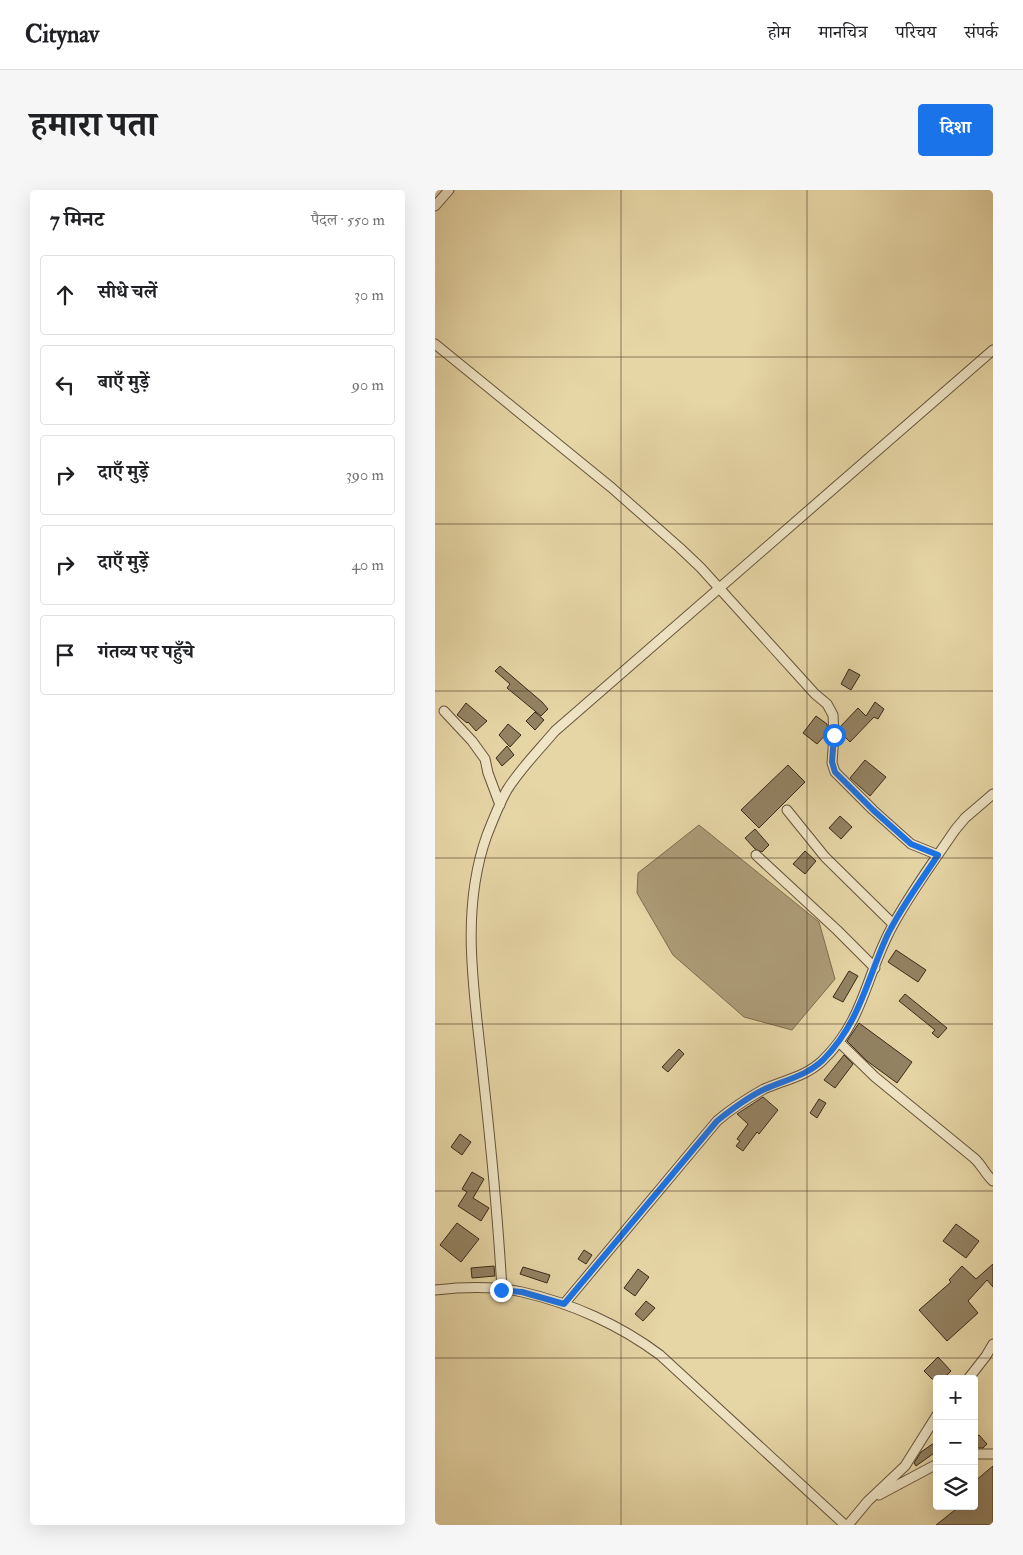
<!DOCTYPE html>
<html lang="hi">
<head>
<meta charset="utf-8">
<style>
  body { margin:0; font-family:"IM FELL Double Pica","Noto Serif Devanagari",serif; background:#f6f6f6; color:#202124 }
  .controls { position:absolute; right:15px; bottom:15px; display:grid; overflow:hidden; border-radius:5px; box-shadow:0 5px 20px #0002 }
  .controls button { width:45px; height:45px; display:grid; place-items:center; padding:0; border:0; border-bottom:1px solid #e0e0e0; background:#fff; color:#202124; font:25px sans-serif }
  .stop { position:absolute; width:15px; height:15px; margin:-11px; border:4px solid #1a73e8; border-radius:50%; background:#fff }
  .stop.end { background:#1a73e8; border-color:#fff; box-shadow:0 1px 5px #0008 }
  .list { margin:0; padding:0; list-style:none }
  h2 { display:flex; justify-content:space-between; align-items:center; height:65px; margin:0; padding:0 20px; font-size:21px }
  h2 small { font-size:16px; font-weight:400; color:#757577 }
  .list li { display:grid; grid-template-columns:32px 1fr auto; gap:15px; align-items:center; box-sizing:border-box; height:80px; margin:0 10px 10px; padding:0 10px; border:1px solid #e0e0e0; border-radius:5px }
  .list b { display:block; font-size:19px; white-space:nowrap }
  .list em { font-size:16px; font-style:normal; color:#757577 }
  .icon { flex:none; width:28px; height:28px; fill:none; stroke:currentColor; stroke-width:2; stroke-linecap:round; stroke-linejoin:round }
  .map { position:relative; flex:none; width:558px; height:1335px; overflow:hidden; border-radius:5px }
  header { display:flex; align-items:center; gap:30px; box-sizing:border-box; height:70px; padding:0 25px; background:#fff; border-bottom:1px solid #e0e0e0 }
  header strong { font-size:24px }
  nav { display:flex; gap:28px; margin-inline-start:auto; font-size:18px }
  .intro { display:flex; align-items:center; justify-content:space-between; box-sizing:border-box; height:120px; padding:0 30px }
  h1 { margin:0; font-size:35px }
  .button { padding:12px 22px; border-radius:5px; background:#1a73e8; color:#fff; font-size:18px; font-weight:700 }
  main { display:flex; gap:30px; padding:0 30px }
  aside { flex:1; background:#fff; border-radius:5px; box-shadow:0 5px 20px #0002 }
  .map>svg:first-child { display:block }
</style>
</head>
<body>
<header>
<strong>Citynav</strong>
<nav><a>होम</a><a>मानचित्र</a><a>परिचय</a><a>संपर्क</a></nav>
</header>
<div class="intro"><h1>हमारा पता</h1><a class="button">दिशा</a></div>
<main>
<aside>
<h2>7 मिनट<small>पैदल · 550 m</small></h2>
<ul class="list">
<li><svg class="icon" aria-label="ahead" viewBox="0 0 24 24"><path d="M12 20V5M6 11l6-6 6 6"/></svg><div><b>सीधे चलें</b></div><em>30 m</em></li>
<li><svg class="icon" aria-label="left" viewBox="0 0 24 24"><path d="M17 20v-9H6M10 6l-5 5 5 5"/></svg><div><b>बाएँ मुड़ें</b></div><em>90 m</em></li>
<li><svg class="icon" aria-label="right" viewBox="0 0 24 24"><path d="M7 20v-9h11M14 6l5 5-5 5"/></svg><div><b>दाएँ मुड़ें</b></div><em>390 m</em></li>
<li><svg class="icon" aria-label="right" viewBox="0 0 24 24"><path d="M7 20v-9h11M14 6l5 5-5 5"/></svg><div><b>दाएँ मुड़ें</b></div><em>40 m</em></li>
<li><svg class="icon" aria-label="arrive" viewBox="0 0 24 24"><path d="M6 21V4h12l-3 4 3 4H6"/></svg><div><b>गंतव्य पर पहुँचे</b></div></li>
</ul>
</aside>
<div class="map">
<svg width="558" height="1335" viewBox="0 0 558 1335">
  <rect width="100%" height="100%" fill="#e6d5a5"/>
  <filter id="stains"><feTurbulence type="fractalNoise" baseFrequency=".004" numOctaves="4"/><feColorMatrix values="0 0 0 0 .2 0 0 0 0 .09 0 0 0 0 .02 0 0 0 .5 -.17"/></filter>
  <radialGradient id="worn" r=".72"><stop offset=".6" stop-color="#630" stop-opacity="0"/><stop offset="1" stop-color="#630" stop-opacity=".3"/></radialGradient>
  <path fill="#ac9b76" stroke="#7e6d51" d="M264,635l120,97 16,57 -43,51 -48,-13 -71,-62 -36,-62 1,-20z"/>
  <path fill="#938262" stroke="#3a291a" d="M65,476l42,36 6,7 -7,7 -34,-28 3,-4 -15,-13z
    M414,479l11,6 -9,15 -10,-6z
    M440,512l9,7 -6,10 -4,-2 -24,25 -10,-10v-5l18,-19 8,8z
    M31,513l21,18 -11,10 -8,-9 -1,1 -10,-8z
    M100,522l9,8 -9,10 -9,-9z
    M381,526l11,8 1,8 -11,12 -14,-11z
    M73,534l13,11 -11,12 -11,-12z
    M72,556l7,9 -12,11 -6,-8z
    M430,570l21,17 -16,19 -20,-18z
    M353,575l17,17 -46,46 -18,-18z
    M405,626l12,11 -11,12 -12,-11z
    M320,639l14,16 -7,7 -7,-3 -10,-11z
    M370,661l11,10 -11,13 -12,-10z
    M461,760l30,20 -8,12 -30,-20z
    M414,781l9,5 -15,26 -10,-5z
    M470,804l42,34 -9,10 -6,-5 3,-3 -36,-29z
    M424,833l53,39 -15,21 -30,-22 -20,-20z
    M244,859l5,5 -16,18 -6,-5z
    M409,865l9,9 -18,24 -11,-8z
    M328,907l15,13 -19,24 -2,-2 -14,19 -7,-5 4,-5 -3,-2 11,-15 -11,-10z
    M384,909l7,4 -9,15 -7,-5z
    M25,944l11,8 -9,13 -11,-8z
    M37,982l12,7 -11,19 16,10 -8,13 -23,-15 9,-14 -5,-3z
    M22,1033l22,16 -18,23 -21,-17z
    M521,1034l23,17 -13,17 -23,-17z
    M149,1060l8,5 -6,9 -8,-5z
    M558,1074v23l-6,-7 -19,21 10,12 -31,28 -28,-31 32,-28 -2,-2 13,-14 14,13z
    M59,1076l1,10 -23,2 -1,-10z
    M88,1077l27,8 -3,8 -27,-9z
    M203,1079l11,8 -14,19 -11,-8z
    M211,1111l9,7 -12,13 -8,-7z
    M503,1167l13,14 -8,8h-11l-8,-8z
    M544,1245l8,9 -4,4h-6l-3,-3v-6z
    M502,1251v10l-21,15 -2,-3 7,-11z
    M558,1276v59h-57l24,-19h14v-24z"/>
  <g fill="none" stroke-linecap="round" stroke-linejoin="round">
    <g stroke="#65543d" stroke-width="11">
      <path id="minor" d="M0,16l14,-16
        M0,154l177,144 68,60 21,20 114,126 12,10 6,11 1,20 -2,28 3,9 38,38 38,34 27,11
        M9,521l28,30 13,18 3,14 12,32
        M352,620l38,47 68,67
        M321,665l81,75 38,38
        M404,852l36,35 99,81c8,7 11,16 19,23
        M0,1100c27,-3 61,-4 87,2 49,11 98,33 138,63l185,170
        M67,1100c-4,-72 -11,-144 -19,-215 -8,-80 -24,-162 4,-240 6,-15 12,-31 20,-45 13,-21 32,-40 48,-59l438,-381
        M129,1114l153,-183c14,-12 31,-23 47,-32 20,-9 41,-12 58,-28 43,-41 44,-88 71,-136 18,-33 41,-64 62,-95l10,-12 28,-24
        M533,1189l18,-23 7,-12
        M539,1264h19
        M444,1305l58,-31
        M413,1335l20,-24 37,-35 32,-51"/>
    </g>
    <use href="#minor" stroke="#efe4c4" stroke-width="9"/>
  </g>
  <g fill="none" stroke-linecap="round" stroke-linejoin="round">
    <path stroke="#1a73e8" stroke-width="6" d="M66,1100l21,2 42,12 153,-183c15,-12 31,-24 48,-32 20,-9 41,-13 58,-29 37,-38 43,-78 64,-124 14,-29 34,-55 51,-81l-27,-11 -38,-34 -38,-38 -3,-10 2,-27"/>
  </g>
  <path fill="none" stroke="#3a291a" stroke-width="1" stroke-opacity="0.55" d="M186,0v1335M372,0v1335M0,167h558M0,334h558M0,501h558M0,668h558M0,834h558M0,1001h558M0,1168h558"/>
  <rect width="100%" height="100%" filter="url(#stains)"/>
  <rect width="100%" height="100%" fill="url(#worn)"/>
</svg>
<div class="controls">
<button>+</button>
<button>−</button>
<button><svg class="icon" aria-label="layers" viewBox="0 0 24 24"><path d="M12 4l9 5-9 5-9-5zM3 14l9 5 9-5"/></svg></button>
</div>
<div class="stop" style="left:399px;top:545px"></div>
<div class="stop end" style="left:66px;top:1100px"></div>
</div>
</main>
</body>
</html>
